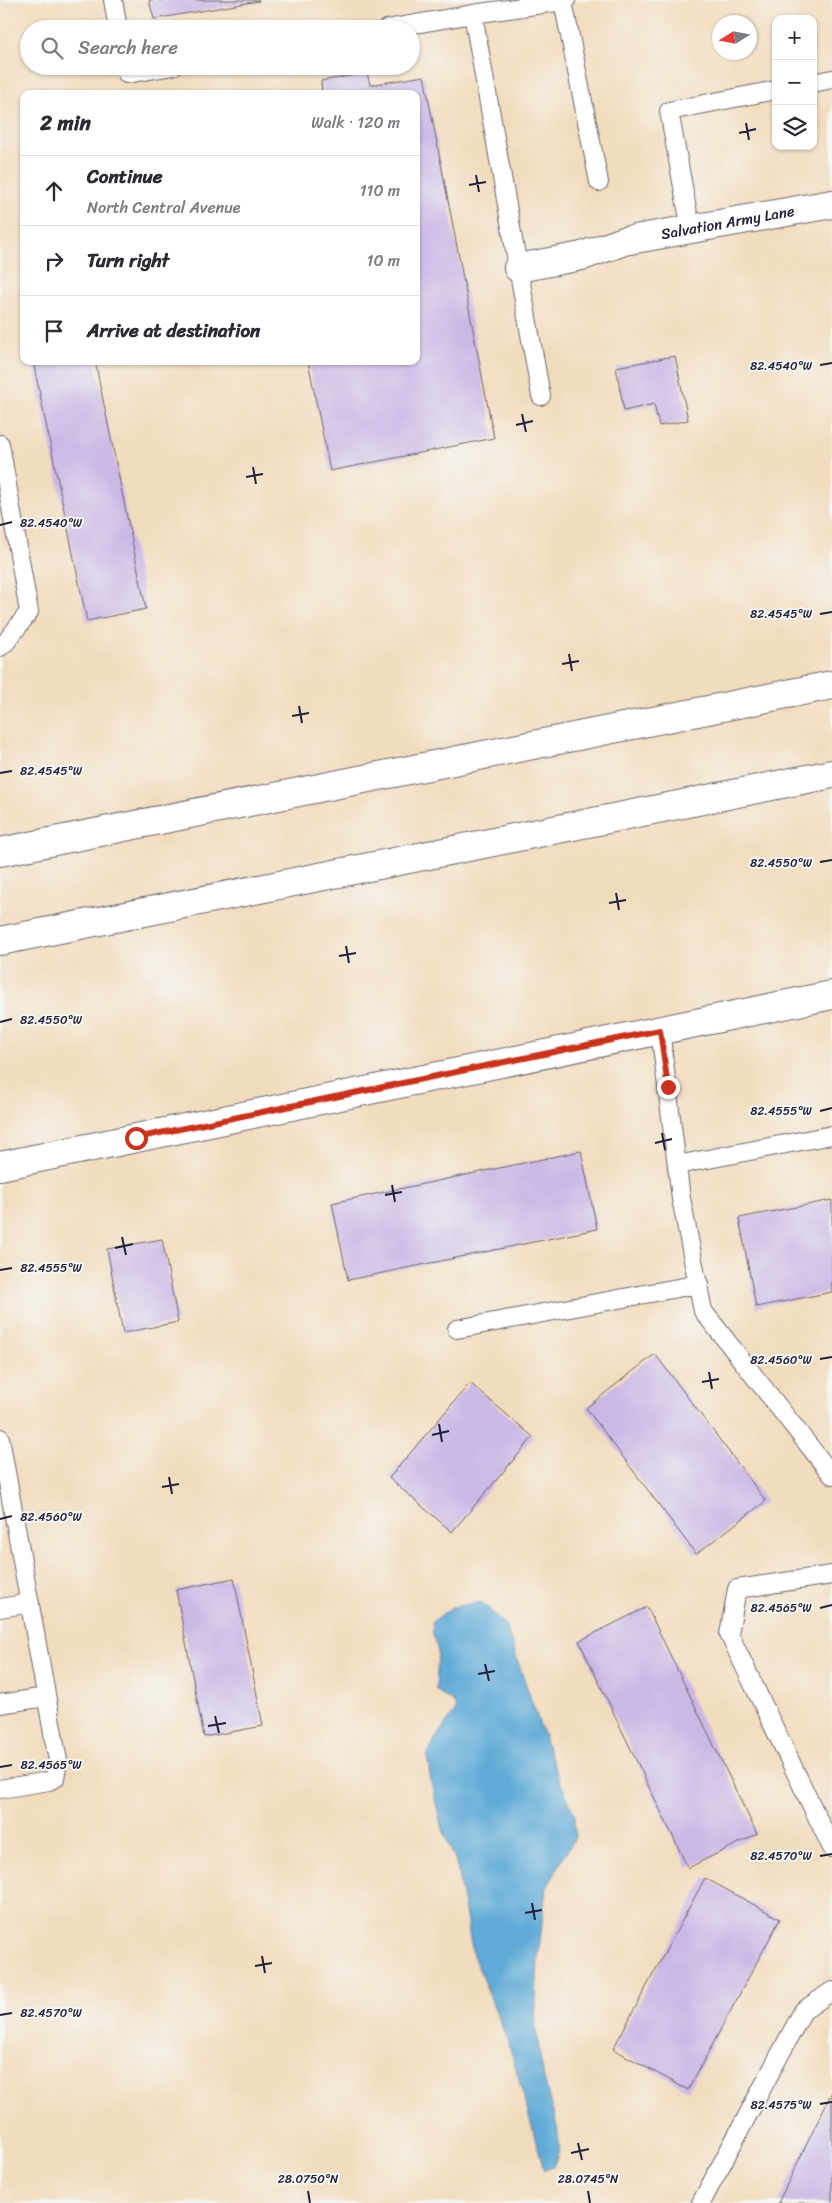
<!DOCTYPE html>
<html lang="en">
<head>
<meta charset="utf-8">
<style>
  body { margin:0; font-family:Sriracha,sans-serif; background:#f2f2f3; color:#2b2b33 }
  .controls { position:absolute; right:15px; top:15px; display:grid; overflow:hidden; border-radius:10px; box-shadow:0 1px 4px #0004 }
  .controls button { width:45px; height:45px; display:grid; place-items:center; padding:0; border:0; border-bottom:1px solid #e1e1e2; background:#fff; color:#2b2b33; font:25px sans-serif }
  .compass { position:absolute; left:712px; top:15px; width:45px; height:45px; border-radius:50%; background:#fff; box-shadow:0 1px 4px #0004; rotate:259deg }
  .stop { position:absolute; width:15px; height:15px; margin:-11px; border:4px solid #c8321e; border-radius:50%; background:#fff }
  .stop.end { background:#c8321e; border-color:#fff; box-shadow:0 1px 5px #0008 }
  .list { margin:0; padding:0; list-style:none }
  h2 { display:flex; justify-content:space-between; align-items:center; height:65px; margin:0; padding:0 20px; font-size:21px }
  h2 small { font-size:16px; font-weight:400; color:#7c7c81 }
  .list li { display:grid; grid-template-columns:32px 1fr auto; gap:15px; align-items:center; box-sizing:border-box; height:70px; padding:0 20px; border-top:1px solid #e1e1e2 }
  .list b { display:block; font-size:19px; white-space:nowrap }
  .list p { margin:0; font-size:16px; white-space:nowrap; color:#7c7c81 }
  .list em { font-size:16px; font-style:normal; color:#7c7c81 }
  .icon { flex:none; width:28px; height:28px; fill:none; stroke:currentColor; stroke-width:2; stroke-linecap:round; stroke-linejoin:round }
  .map { position:relative; flex:none; width:832px; height:2203px; overflow:hidden }
  .search { position:absolute; background:#fff; box-shadow:0 1px 4px #0004; left:20px; top:20px; width:400px; height:55px; display:flex; align-items:center; gap:12px; box-sizing:border-box; padding:0 18px; border-radius:28px; color:#7c7c81; font-size:19px }
  .panel { position:absolute; background:#fff; box-shadow:0 1px 4px #0004; left:20px; top:90px; width:400px; height:275px; border-radius:10px }
  .map>svg:first-child { display:block }
</style>
</head>
<body>
<div class="map">
<svg width="832" height="2203" viewBox="0 0 832 2203">
  <rect width="100%" height="100%" fill="#f6f6f2"/>
  <filter id="ink" filterUnits="userSpaceOnUse"><feTurbulence type="fractalNoise" baseFrequency=".02" numOctaves="2"/><feDisplacementMap in="SourceGraphic" scale="10" xChannelSelector="R" yChannelSelector="G"/><feConvolveMatrix kernelMatrix="1 2 1 2 8 2 1 2 1" color-interpolation-filters="sRGB"/></filter>
  <filter id="wash" filterUnits="userSpaceOnUse"><feTurbulence type="fractalNoise" baseFrequency=".0096" numOctaves="4" result="noise"/><feDisplacementMap in="SourceGraphic" scale="20" xChannelSelector="R" yChannelSelector="G"/><feGaussianBlur stdDeviation="1.12" result="paint"/><feColorMatrix in="noise" values="0 0 0 0 0 0 0 0 0 0 0 0 0 0 0 0 0 1.4 0 .05"/><feComposite in="paint" operator="in"/></filter>
  <g filter="url(#wash)">
    <rect width="100%" height="100%" fill="#f2dcbe"/>
    <path fill="#5faad7" stroke="#406689" d="M481,1602l24,22 50,145 20,47v21l-29,52 -8,68 -3,68 9,54 13,48 3,21 -7,19 -9,3 -35,-126 -36,-89 -17,-93 -15,-37 -10,-43 -4,-26 8,-17 21,-29 -2,-7 -18,-13 2,-39 -5,-16 -1,-13 20,-15z"/>
    <g id="blocks">
      <path fill="#cab8e5" d="M149,0h110v1l-105,18z
        M367,73l3,12 54,-9 70,362 -164,33 -22,-110h108v-267h-94l-1,-13z
        M675,356l13,64 -29,6 -5,-22 -30,7 -8,-44z
        M33,361h62l51,248 -59,12z
        M581,1151l16,78 -249,51 -16,-77z
        M832,1200v92l-76,15 -17,-89z
        M162,1239l16,83 -55,11 -16,-84z
        M655,1354l111,147 -70,53 -110,-146z
        M470,1383l63,54 -81,95 -63,-54z
        M234,1578l29,148 -59,11 -28,-147z
        M647,1607l110,227 -69,34 -109,-227z
        M705,1878l75,41 -92,171 -75,-41z
        M832,2092v111h-54z"/>
    </g>
  </g>
  <g filter="url(#ink)">
    <use href="#blocks" fill-opacity="0" stroke="#6b6369" stroke-width="1"/>
    <g fill="none" stroke-linecap="round" stroke-linejoin="round">
      <g stroke="#6b6369" stroke-width="20">
        <path id="lane" d="M113,0l5,29
          M566,0l-3,1 36,181
          M473,14l90,-13
          M386,29l87,-15 68,382
          M125,66l2,8 46,-8
          M813,83l19,-4
          M691,230l-22,-119 107,-21
          M0,444l29,168 -23,30 -6,5
          M660,1030l21,168 22,113 129,164
          M677,1165l155,-30
          M457,1329l242,-45
          M0,1438l58,323 -3,17 -6,3 -49,8
          M832,1575l-95,14 -8,45 103,214
          M0,1608l30,-5
          M0,1704l46,-7
          M701,2203l102,-192 29,-20"/>
      </g>
      <g stroke="#6b6369" stroke-width="30">
        <g id="street">
          <path id="s1" d="M518,268l64,-12 42,-15 208,-37"/>
          <path d="M0,1166l832,-171"/>
        </g>
      </g>
      <g stroke="#6b6369" stroke-width="30">
        <path id="highway" d="M0,852l832,-167
          M0,941l832,-167"/>
      </g>
      <use href="#lane" stroke="#fff" stroke-width="18"/>
      <use href="#street" stroke="#fff" stroke-width="28"/>
      <use href="#highway" stroke="#fff" stroke-width="28"/>
    </g>
  </g>
  <g fill="none" stroke-linecap="round" stroke-linejoin="round" filter="url(#ink)">
    <path stroke="#c8321e" stroke-width="6" d="M136,1138l524,-108 8,57"/>
  </g>
  <path fill="none" stroke="#22223b" stroke-width="2" d="M746,123l3,17M739,133l17,-4M476,175l3,17M469,185l17,-3M820,365l12,-2M522,414l4,18M516,425l17,-4M253,467l3,17M246,477l17,-3M0,525l12,-3M820,614l12,-2M569,654l3,17M562,664l17,-3M299,706l3,17M292,716l17,-3M0,773l12,-2M820,862l12,-2M616,893l3,17M609,903l17,-3M346,946l3,17M339,956l17,-3M0,1022l12,-3M820,1111l12,-3M662,1133l3,17M655,1143l17,-4M392,1185l3,17M385,1195l17,-3M122,1237l4,18M115,1248l18,-4M0,1270l12,-2M820,1359l12,-2M709,1372l3,17M702,1382l17,-3M439,1424l3,18M432,1435l17,-4M169,1477l3,17M162,1487l17,-3M0,1519l12,-3M820,1608l12,-3M485,1664l4,17M478,1674l17,-3M215,1716l4,17M208,1726l18,-3M0,1767l12,-2M820,1856l12,-2M532,1903l3,17M525,1913l17,-3M262,1956l3,17M255,1966l17,-3M0,2015l12,-2M820,2104l12,-2M578,2143l4,17M571,2153l18,-4M308,2191l2,12M588,2191l2,12"/>
  <g text-anchor="middle" dominant-baseline="central" stroke-width="4" stroke-linejoin="round" paint-order="stroke">
    <g font-size="15" fill="#22223b" stroke="#f6f6f2">
      <text stroke="none"><textPath href="#s1" startOffset="215">Salvation Army Lane</textPath></text>
    </g>
  </g>
  <g font-size="12" text-anchor="middle" fill="#22223b" stroke="#f6f6f2" stroke-width="4" stroke-linejoin="round" paint-order="stroke">
    <text x="781" y="370">82.4540°W</text>
    <text x="51" y="527">82.4540°W</text>
    <text x="781" y="618">82.4545°W</text>
    <text x="51" y="775">82.4545°W</text>
    <text x="781" y="867">82.4550°W</text>
    <text x="51" y="1024">82.4550°W</text>
    <text x="781" y="1115">82.4555°W</text>
    <text x="51" y="1272">82.4555°W</text>
    <text x="781" y="1364">82.4560°W</text>
    <text x="51" y="1521">82.4560°W</text>
    <text x="781" y="1612">82.4565°W</text>
    <text x="51" y="1769">82.4565°W</text>
    <text x="781" y="1860">82.4570°W</text>
    <text x="51" y="2017">82.4570°W</text>
    <text x="781" y="2109">82.4575°W</text>
    <text x="308" y="2183">28.0750°N</text>
    <text x="588" y="2183">28.0745°N</text>
  </g>
</svg>
<div class="controls">
<button>+</button>
<button>−</button>
<button><svg class="icon" aria-label="layers" viewBox="0 0 24 24"><path d="M12 4l9 5-9 5-9-5zM3 14l9 5 9-5"/></svg></button>
</div>
<svg class="compass" viewBox="-18 -18 36 36"><path d="M0-13l5 13h-10z" fill="#e53935"/><path d="M0 13l5-13h-10z" fill="#7c7c81"/></svg>
<div class="stop" style="left:136px;top:1138px"></div>
<div class="stop end" style="left:668px;top:1087px"></div>
<div class="search"><svg class="icon" aria-label="search" viewBox="0 0 24 24"><circle cx="10" cy="10" r="6"/><path d="M15 15l6 6"/></svg>Search here</div>
<section class="panel">
<h2>2 min<small>Walk · 120 m</small></h2>
<ul class="list">
<li><svg class="icon" aria-label="ahead" viewBox="0 0 24 24"><path d="M12 20V5M6 11l6-6 6 6"/></svg><div><b>Continue</b><p>North Central Avenue</p></div><em>110 m</em></li>
<li><svg class="icon" aria-label="right" viewBox="0 0 24 24"><path d="M7 20v-9h11M14 6l5 5-5 5"/></svg><div><b>Turn right</b></div><em>10 m</em></li>
<li><svg class="icon" aria-label="arrive" viewBox="0 0 24 24"><path d="M6 21V4h12l-3 4 3 4H6"/></svg><div><b>Arrive at destination</b></div></li>
</ul>
</section>
</div>
</body>
</html>
